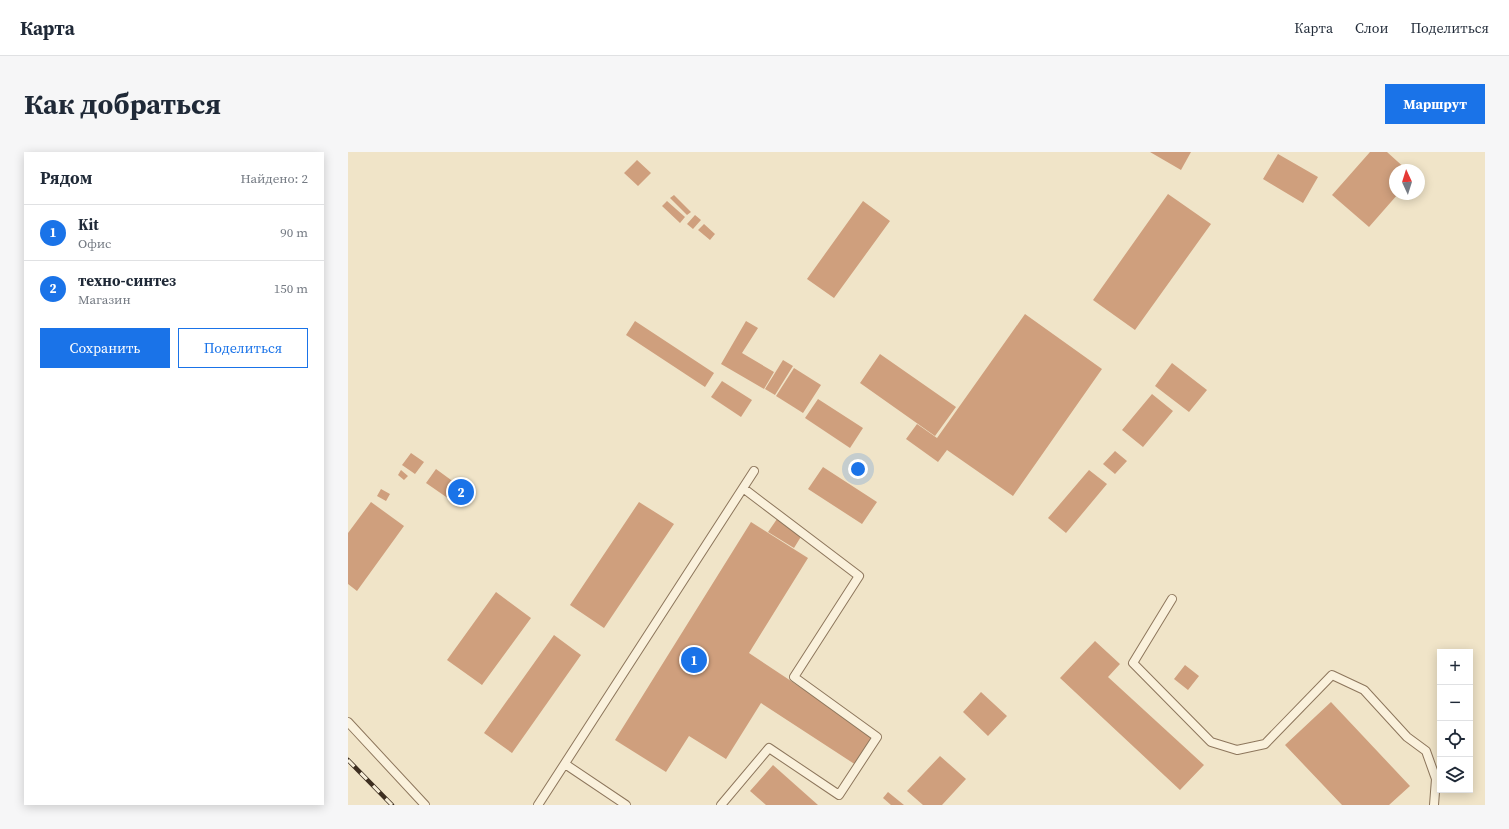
<!DOCTYPE html>
<html lang="ru">
<head>
<meta charset="utf-8">
<style>
  body { margin:0; font-family:"Source Serif 4",serif; background:#f6f6f7; color:#1f2937 }
  .controls { position:absolute; right:12px; bottom:12px; display:grid; overflow:hidden; border-radius:0px; box-shadow:0 2px 10px #0003 }
  .controls button { width:36px; height:36px; display:grid; place-items:center; padding:0; border:0; border-bottom:1px solid #e0e1e3; background:#fff; color:#1f2937; font:20px sans-serif }
  .compass { position:absolute; left:1041px; top:12px; width:36px; height:36px; border-radius:50%; background:#fff; box-shadow:0 2px 10px #0003; rotate:356deg }
  .you { position:absolute; left:510px; top:317px; width:14px; height:14px; margin:-10px; border:3px solid #fff; border-radius:50%; background:#1a73e8; box-shadow:0 0 0 6px #1a73e833 }
  .badge { display:grid; place-items:center; width:26px; height:26px; border-radius:50%; background:#1a73e8; color:#fff; font-size:13px; font-weight:700 }
  .pin { position:absolute; translate:-50% -50%; border:2px solid #fff; box-shadow:0 1px 4px #0006 }
  .list { margin:0; padding:0; list-style:none }
  h2 { display:flex; justify-content:space-between; align-items:center; height:52px; margin:0; padding:0 16px; font-size:17px }
  h2 small { font-size:13px; font-weight:400; color:#747a83 }
  .list li { display:grid; grid-template-columns:26px 1fr auto; gap:12px; align-items:center; box-sizing:border-box; height:56px; padding:0 16px; border-top:1px solid #e0e1e3 }
  .list b { display:block; font-size:15px; white-space:nowrap }
  .list p { margin:0; font-size:13px; white-space:nowrap; color:#747a83 }
  .list em { font-size:13px; font-style:normal; color:#747a83 }
  .actions { display:flex; gap:8px; padding:12px 16px }
  .actions a { flex:1; padding:9px 0; border:1px solid #1a73e8; border-radius:0px; text-align:center; font-size:14px; color:#1a73e8 }
  .actions .main { background:#1a73e8; color:#fff }
  .icon { flex:none; width:22px; height:22px; fill:none; stroke:currentColor; stroke-width:2; stroke-linecap:round; stroke-linejoin:round }
  .map { position:relative; flex:none; width:1137px; height:653px; overflow:hidden; border-radius:0px }
  header { display:flex; align-items:center; gap:24px; box-sizing:border-box; height:56px; padding:0 20px; background:#fff; border-bottom:1px solid #e0e1e3 }
  header strong { font-size:19px }
  nav { display:flex; gap:22px; margin-inline-start:auto; font-size:14px }
  .intro { display:flex; align-items:center; justify-content:space-between; box-sizing:border-box; height:96px; padding:0 24px }
  h1 { margin:0; font-size:28px }
  .button { padding:10px 18px; border-radius:0px; background:#1a73e8; color:#fff; font-size:14px; font-weight:700 }
  main { display:flex; gap:24px; padding:0 24px }
  aside { flex:1; background:#fff; border-radius:0px; box-shadow:0 2px 10px #0003 }
  .map>svg:first-child { display:block }
</style>
</head>
<body>
<header>
<strong>Карта</strong>
<nav><a>Карта</a><a>Слои</a><a>Поделиться</a></nav>
</header>
<div class="intro"><h1>Как добраться</h1><a class="button">Маршрут</a></div>
<main>
<aside>
<h2>Рядом<small>Найдено: 2</small></h2>
<ul class="list">
<li><span class="badge">1</span><div><b>Kit</b><p>Офис</p></div><em>90 m</em></li>
<li><span class="badge">2</span><div><b>техно-синтез</b><p>Магазин</p></div><em>150 m</em></li>
</ul>
<div class="actions"><a class="main">Сохранить</a><a>Поделиться</a></div>
</aside>
<div class="map">
<svg width="1137" height="653" viewBox="0 0 1137 653">
  <rect width="100%" height="100%" fill="#f0e4c8"/>
  <path fill="#cf9f7d" d="M802,0h41l-10,18z
    M1022,0h17l20,18h-12v24h3l-29,33 -37,-32z
    M930,2l40,23 -15,26 -40,-24z
    M289,8l14,13 -13,13 -14,-13z
    M820,42l43,30 -76,106 -42,-30z
    M326,43l17,17 -4,3 -17,-17z
    M319,49l18,16 -5,6 -18,-17z
    M515,49l27,20 -56,77 -27,-19z
    M347,63l6,5 -8,9 -6,-5z
    M356,72l11,10 -5,6 -12,-10z
    M677,162l77,55 -89,127 -66,-46 -9,12 -32,-23 11,-15 20,14z
    M287,169l79,52 -9,14 -79,-52z
    M398,169l12,7 -16,25 32,19 -10,17 -43,-25z
    M532,202l76,53 -21,29 -75,-53z
    M435,208l10,6 -18,29 -10,-6z
    M824,211l35,27 -18,22 -34,-26z
    M446,216l27,17 -18,28 -27,-17z
    M374,229l30,19 -11,17 -30,-20z
    M804,242l21,17 -30,36 -21,-17z
    M470,247l45,29 -13,20 -45,-30z
    M767,299l12,10 -12,13 -12,-10z
    M63,301l13,9 -9,12 -13,-9z
    M475,315l54,35 -15,22 -54,-35z
    M88,317l26,19 -10,13 -26,-18z
    M53,318l7,6 -4,4 -6,-5z
    M741,318l18,14 -41,49 -18,-15z
    M33,337l9,5 -4,7 -9,-5z
    M23,350l33,24 -47,65 -9,-7v-51z
    M291,350l35,22 -70,104 -34,-23z
    M429,367l25,16 -8,13 -26,-16z
    M403,370l57,36 -59,95 125,83 -18,29 -95,-62 -35,56 -37,-23 -23,36 -51,-32z
    M148,440l35,26 -49,67 -35,-25z
    M206,483l27,20 -69,98 -28,-20z
    M747,489l25,23 -12,13 96,88 -24,25 -120,-112z
    M837,513l14,11 -11,14 -14,-11z
    M633,540l26,24 -19,20 -25,-24z
    M983,550l79,84 -21,19h-47l-57,-60z
    M592,604l26,23 -24,26h-19l-16,-14z
    M425,613l45,40h-52l-16,-14z
    M540,640l16,13h-13l-8,-7z"/>
  <g fill="none" stroke-linecap="round" stroke-linejoin="round">
    <g stroke="#8d765c" stroke-width="10">
      <path id="lane" d="M824,447l-39,64 78,79 26,8 28,-6 67,-69 32,15 43,47 19,14 10,28 -2,26
        M0,570l77,83
        M217,612l61,41
        M190,653l216,-334
        M373,653l48,-57 70,47 38,-58 -83,-60 65,-101 -116,-88"/>
    </g>
    <use href="#lane" stroke="#faf1dc" stroke-width="8"/>
    <g stroke="#3d2e20" stroke-width="4.5">
      <path id="rail" d="M0,608l44,45"/>
    </g>
    <use href="#rail" stroke="#f7eed8" stroke-width="3" stroke-dasharray="9" stroke-linecap="butt"/>
  </g>
</svg>
<div class="controls">
<button>+</button>
<button>−</button>
<button><svg class="icon" aria-label="locate" viewBox="0 0 24 24"><circle cx="12" cy="12" r="6"/><path d="M12 2v4M12 18v4M2 12h4M18 12h4"/></svg></button>
<button><svg class="icon" aria-label="layers" viewBox="0 0 24 24"><path d="M12 4l9 5-9 5-9-5zM3 14l9 5 9-5"/></svg></button>
</div>
<svg class="compass" viewBox="-18 -18 36 36"><path d="M0-13l5 13h-10z" fill="#e53935"/><path d="M0 13l5-13h-10z" fill="#747a83"/></svg>
<div class="you"></div>
<div class="pin badge" style="left:346px;top:508px">1</div>
<div class="pin badge" style="left:113px;top:340px">2</div>
</div>
</main>
</body>
</html>
